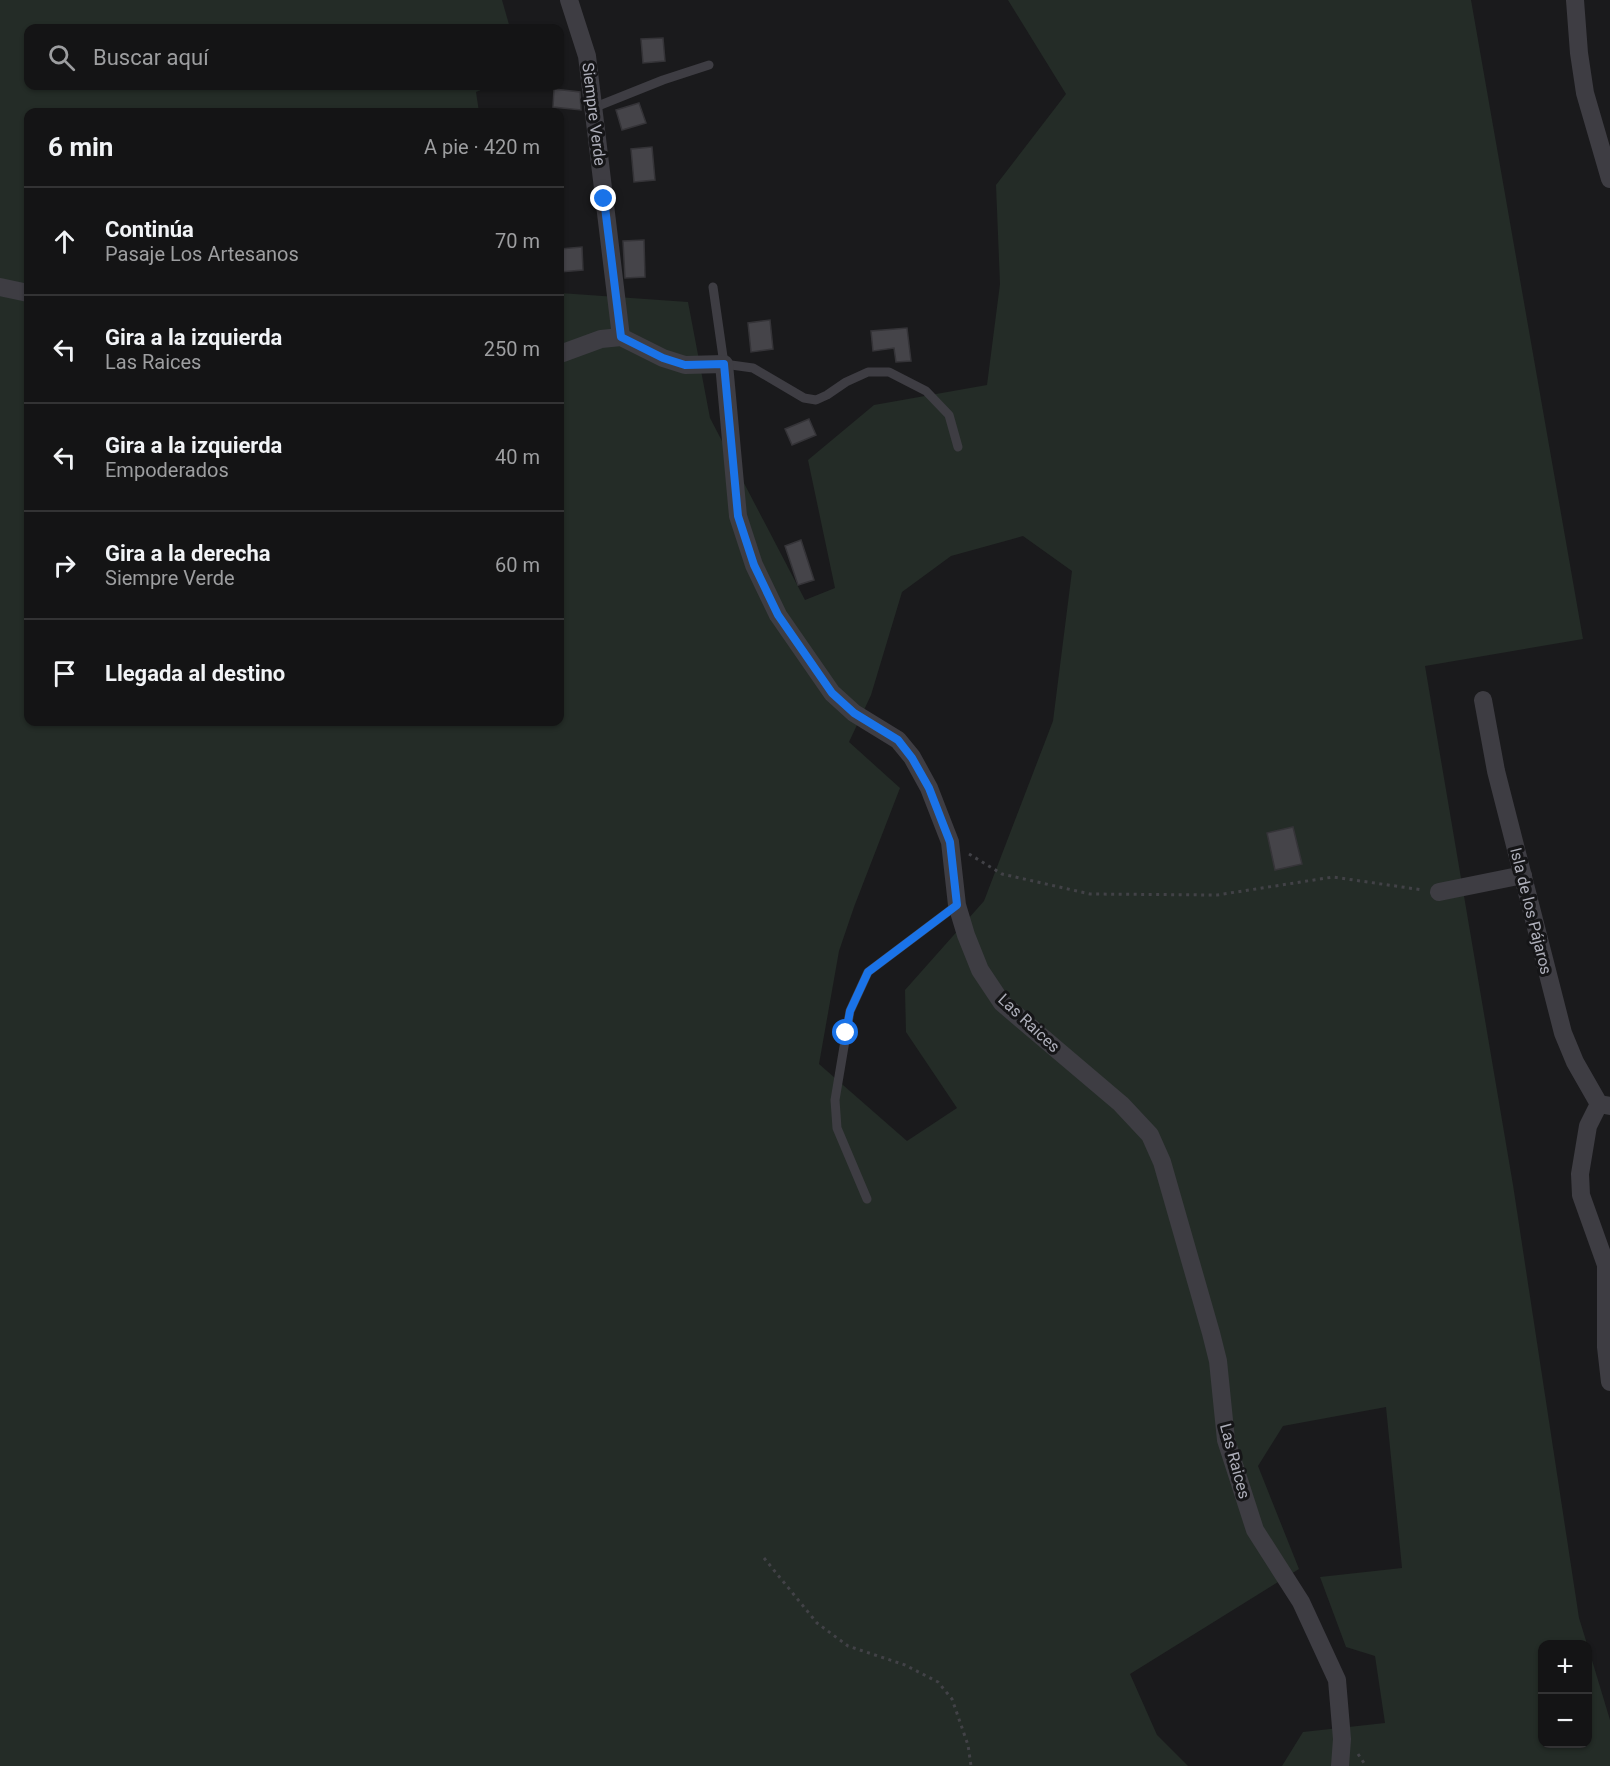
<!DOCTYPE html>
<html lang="es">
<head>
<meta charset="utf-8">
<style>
  body { margin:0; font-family:Roboto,sans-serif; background:#1d1d1e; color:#f1f3f6 }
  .controls { position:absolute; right:18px; bottom:18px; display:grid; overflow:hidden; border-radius:12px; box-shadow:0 2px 4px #0004 }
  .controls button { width:54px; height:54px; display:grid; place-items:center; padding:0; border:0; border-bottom:2px solid #333334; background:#141415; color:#f1f3f6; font:30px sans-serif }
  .stop { position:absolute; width:18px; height:18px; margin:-14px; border:4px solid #1a73e8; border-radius:50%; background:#fff }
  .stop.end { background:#1a73e8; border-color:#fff; box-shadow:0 2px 6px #0008 }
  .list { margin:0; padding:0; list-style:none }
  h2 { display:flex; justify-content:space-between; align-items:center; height:78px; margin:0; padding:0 24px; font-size:26px }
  h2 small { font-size:20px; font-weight:400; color:#9d9ea0 }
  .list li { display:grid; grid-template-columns:39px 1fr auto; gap:18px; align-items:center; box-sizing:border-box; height:108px; padding:0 24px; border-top:2px solid #333334 }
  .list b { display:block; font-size:22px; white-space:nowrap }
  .list p { margin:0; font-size:20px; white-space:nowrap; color:#9d9ea0 }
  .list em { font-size:20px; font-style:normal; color:#9d9ea0 }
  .icon { flex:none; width:33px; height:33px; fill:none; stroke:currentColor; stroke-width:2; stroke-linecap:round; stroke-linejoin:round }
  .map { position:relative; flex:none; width:1610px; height:1766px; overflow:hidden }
  .search { position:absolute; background:#141415; box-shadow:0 2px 4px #0004; left:24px; top:24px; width:540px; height:66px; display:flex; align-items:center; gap:15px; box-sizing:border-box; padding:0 21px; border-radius:12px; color:#9d9ea0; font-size:22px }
  .panel { position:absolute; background:#141415; box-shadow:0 2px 4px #0004; left:24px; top:108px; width:540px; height:618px; border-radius:12px }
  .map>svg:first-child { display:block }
</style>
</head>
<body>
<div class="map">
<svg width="1610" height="1766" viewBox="0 0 1610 1766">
  <rect width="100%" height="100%" fill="#1a1a1c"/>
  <path fill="#242c27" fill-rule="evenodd" d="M0,0h502l8,28h-482v58h462l-14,6 3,20h-451v610h532v-429l128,9 22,116 95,182 30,-12 -27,-128 66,-55 113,-20 13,-101 -4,-99 70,-91 -58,-94h463l112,639 -158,27 88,519 66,433 8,26h-45v100h46v-97l22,73v46h-328l21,-34 82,-9 -10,-67 -29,-9 -26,-70 82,-9 -16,-161 -103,19 -25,40 41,103 -169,105 27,61 31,31h-1188zM1023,536l49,35 -19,150 -69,180 -79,89 1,42 51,76 -50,33 -88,-77 20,-113 15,-44 46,-119 -51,-46 22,-47 31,-103 49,-36z"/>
  <path fill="#454449" stroke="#353438" stroke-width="1.5" d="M663,38l2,23 -22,2 -2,-24z
    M554,89l26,3 1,18 -28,-3z
    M639,103l7,20 -24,7 -6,-20z
    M652,147l3,33 -21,2 -3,-33z
    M644,240l1,37 -20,1 -2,-37z
    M582,247l1,23 -23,2v-23z
    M770,320l3,29 -22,3 -3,-29z
    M907,328l4,33 -15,1 -2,-14 -21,3 -2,-20z
    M809,419l7,16 -24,10 -7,-16z
    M801,540l13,40 -16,5 -13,-39z
    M1293,827l9,37 -27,6 -8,-37z"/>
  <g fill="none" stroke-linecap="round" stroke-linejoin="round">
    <path stroke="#424247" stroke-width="3" stroke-dasharray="3 4.5" stroke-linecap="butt" d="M969,854l33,20 88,20 127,1 116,-18 90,13
      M764,1558l53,65 31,23 57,19 33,17 14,17 16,46 3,21
      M1358,1754l8,12"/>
    <path stroke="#3e3d43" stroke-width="9" d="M593,108l70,-28 46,-15
      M713,287l11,77 29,4 51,30 12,2 11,-5 19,-13 22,-10h21l37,19 23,24 9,32
      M867,1199l-30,-71 -2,-28 15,-89 18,-39 89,-67"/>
    <path stroke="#3e3d43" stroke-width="18" d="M569,0l18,56 34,281
      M1575,0l4,53 6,40 25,86
      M0,287l28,6
      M560,354l41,-15 20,-2 42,21 22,7 39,-1 14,152 16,49 24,50 54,78 22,20 44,27 14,17 17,31 21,54 7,63 9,30 14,35 22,33 119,101 29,31 12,27 49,171 7,28 8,79 29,90 46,72 36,78 5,59 -2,27
      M1483,700l13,71 67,262 12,29 24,42 11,2
      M1439,892l84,-17
      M1599,1104l-11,22 -8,48 1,21 25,70v82l4,35"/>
  </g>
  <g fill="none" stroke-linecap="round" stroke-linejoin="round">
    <path stroke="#1a73e8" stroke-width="8" d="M604,199l17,138 42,21 22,7 39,-1 14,152 16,49 24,50 54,78 22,20 44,27 14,18 17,30 21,54 7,63 -89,67 -18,39 -4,22"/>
  </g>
  <g text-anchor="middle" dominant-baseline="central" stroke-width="6" stroke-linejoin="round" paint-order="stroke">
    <g font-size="16" fill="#aeafba" stroke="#151517">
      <text transform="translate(594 114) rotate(83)">Siempre Verde</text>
      <text transform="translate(1531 911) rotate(76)">Isla de los Pájaros</text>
      <text transform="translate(1029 1023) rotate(43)">Las Raices</text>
      <text transform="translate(1235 1461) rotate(75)">Las Raices</text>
    </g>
  </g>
</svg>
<div class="controls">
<button>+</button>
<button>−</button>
</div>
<div class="stop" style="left:846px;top:1033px"></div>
<div class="stop end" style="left:604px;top:199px"></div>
<div class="search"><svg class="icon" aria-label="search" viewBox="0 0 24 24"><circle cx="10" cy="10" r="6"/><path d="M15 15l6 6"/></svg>Buscar aquí</div>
<section class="panel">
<h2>6 min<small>A pie · 420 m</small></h2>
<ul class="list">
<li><svg class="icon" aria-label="ahead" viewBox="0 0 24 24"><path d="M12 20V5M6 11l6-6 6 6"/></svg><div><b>Continúa</b><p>Pasaje Los Artesanos</p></div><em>70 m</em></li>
<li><svg class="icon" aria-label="left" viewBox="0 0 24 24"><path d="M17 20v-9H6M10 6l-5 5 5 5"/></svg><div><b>Gira a la izquierda</b><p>Las Raices</p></div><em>250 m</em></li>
<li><svg class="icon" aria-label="left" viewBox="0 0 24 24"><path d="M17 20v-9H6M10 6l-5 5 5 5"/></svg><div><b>Gira a la izquierda</b><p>Empoderados</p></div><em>40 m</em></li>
<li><svg class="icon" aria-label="right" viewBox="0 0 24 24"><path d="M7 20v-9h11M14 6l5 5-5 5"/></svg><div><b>Gira a la derecha</b><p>Siempre Verde</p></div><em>60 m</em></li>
<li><svg class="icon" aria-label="arrive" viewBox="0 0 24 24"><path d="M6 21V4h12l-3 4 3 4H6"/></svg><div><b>Llegada al destino</b></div></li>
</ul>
</section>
</div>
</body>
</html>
